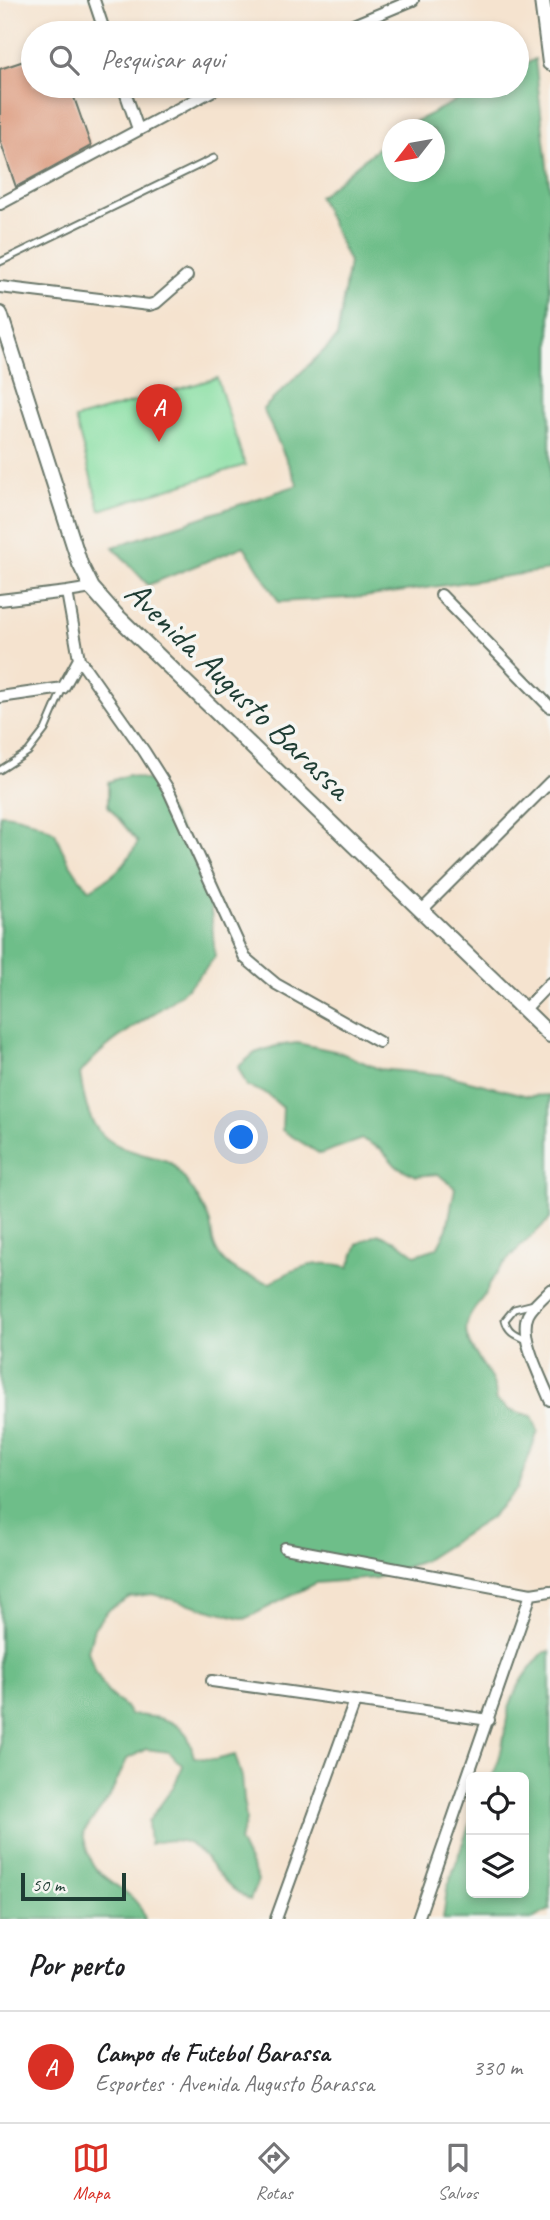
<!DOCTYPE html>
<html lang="pt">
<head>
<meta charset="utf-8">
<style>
  body { margin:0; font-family:Caveat,sans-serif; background:#f2f2f2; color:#202124 }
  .controls { position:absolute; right:21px; bottom:21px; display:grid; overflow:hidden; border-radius:10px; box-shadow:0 4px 10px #0003 }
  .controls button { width:63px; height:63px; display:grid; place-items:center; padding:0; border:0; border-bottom:2px solid #e0e0e0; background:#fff; color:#202124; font:35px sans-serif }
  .compass { position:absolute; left:382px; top:119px; width:63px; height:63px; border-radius:50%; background:#fff; box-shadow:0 4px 10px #0003; rotate:239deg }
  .scale { position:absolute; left:21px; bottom:18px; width:105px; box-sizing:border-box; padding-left:7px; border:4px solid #1f3d34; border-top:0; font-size:19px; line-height:24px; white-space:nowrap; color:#1f3d34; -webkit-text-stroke:5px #f6f6f2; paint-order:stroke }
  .you { position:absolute; left:242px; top:1138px; width:24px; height:24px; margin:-18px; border:5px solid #fff; border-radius:50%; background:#1a73e8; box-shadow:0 0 0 10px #1a73e833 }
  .badge { display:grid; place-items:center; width:46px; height:46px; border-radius:50%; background:#d93025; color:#fff; font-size:23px; font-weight:700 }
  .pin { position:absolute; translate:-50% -58px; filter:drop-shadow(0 2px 4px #0008) }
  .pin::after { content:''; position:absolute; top:37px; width:24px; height:21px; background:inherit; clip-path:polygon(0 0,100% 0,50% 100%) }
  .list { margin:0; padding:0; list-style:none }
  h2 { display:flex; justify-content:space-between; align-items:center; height:91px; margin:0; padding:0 28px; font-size:30px }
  h2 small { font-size:23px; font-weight:400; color:#757577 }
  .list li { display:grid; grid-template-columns:46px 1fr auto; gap:21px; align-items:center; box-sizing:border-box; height:112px; padding:0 28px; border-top:2px solid #e0e0e0 }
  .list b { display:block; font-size:26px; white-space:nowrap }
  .list p { margin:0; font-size:23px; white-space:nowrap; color:#757577 }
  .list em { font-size:23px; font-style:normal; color:#757577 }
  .icon { flex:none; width:38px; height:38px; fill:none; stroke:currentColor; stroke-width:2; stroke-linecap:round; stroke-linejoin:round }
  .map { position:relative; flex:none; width:550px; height:1919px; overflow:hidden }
  .search { position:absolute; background:#fff; box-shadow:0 4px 10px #0003; left:21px; right:21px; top:21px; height:77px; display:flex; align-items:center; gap:18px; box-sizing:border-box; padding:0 24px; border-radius:38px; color:#757577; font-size:26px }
  .sheet { height:203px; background:#fff }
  nav { display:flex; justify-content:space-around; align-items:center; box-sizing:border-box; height:98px; border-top:2px solid #e0e0e0; background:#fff; font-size:19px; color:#757577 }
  nav a { display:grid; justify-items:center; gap:4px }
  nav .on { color:#d93025 }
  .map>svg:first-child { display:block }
</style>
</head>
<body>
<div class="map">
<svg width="550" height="1919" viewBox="0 0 550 1919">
  <rect width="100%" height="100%" fill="#f6f6f2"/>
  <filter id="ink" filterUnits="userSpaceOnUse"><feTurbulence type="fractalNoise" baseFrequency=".0143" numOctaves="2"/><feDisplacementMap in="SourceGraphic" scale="14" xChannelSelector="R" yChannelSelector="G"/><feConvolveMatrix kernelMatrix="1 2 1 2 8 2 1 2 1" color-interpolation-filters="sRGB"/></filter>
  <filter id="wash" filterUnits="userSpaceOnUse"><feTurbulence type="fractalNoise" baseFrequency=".00686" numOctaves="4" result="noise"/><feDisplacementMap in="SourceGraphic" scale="28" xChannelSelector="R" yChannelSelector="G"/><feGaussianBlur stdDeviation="1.57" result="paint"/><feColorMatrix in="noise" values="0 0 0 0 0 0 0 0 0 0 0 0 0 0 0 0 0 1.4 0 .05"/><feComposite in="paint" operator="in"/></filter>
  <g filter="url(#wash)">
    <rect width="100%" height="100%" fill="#f5e3cf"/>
    <path fill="#88dfa3" stroke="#548e6c" stroke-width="2" d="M217,378l28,87 -145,45 -25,-91z"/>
    <path fill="#6ebe89" stroke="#467e5e" stroke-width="2" d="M535,59l15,134v377l-186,27 -85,5 -35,-56 -96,39 -35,-38 185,-62 -35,-76 74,-71 12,-76 -30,-65 73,-61v36h42v-42l-33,-1 83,-43h33v-17z
      M128,775l23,6 38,65 7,20 13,22 6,69c-13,17 -28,33 -46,46 -32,23 -65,40 -89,71 8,53 17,69 69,82 9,3 19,3 25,10 13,15 27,35 35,54 3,6 2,14 4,21 7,28 32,35 57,42 28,-17 46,-24 79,-16l9,-23 20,-10 20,8 17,13 22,-7 10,-19 8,-41 -17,-14 -22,2 -20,-10 -15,-17 -19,-10 -42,15 -38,-24 1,-22 -16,-14 -20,-8 -9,-19 17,-14 21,-7 21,-3 42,9 40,17 67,6 82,21 22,-1v124c-19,18 -42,37 -57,59 -3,6 -6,14 -10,19 -8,12 -20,23 -16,39 4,20 31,40 29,64l13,10 23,6 6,15 -21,58 -27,29 -67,43 -47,17 -60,5 -71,36 -93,-25 -22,3 -22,13 -14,18 -6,23 7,20 13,22 17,14 5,8c20,1 44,2 57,20 3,6 5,15 7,22l21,3 20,-5 7,22 4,44 -7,20 19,39 -8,20c-6,-4 -14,-8 -19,-13 -30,-27 -32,-58 -81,-43l-2,-22 26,-36 9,-20 -15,-14 -22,-3 -19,10 -18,39 -26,35c3,14 6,31 17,40 17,16 39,22 45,46h-145v-1105c21,1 37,8 55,18 8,23 18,40 34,58 26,-15 35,-22 49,-48l-30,-36v-24z
      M550,1651v259l-18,9h-89l4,-30 24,-69v73h53v-116h-32c11,-21 12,-46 17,-69 6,-21 20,-39 34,-55z"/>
    <g id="blocks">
      <path fill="#dc9779" d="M33,58v28h37l21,60 -75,41 -16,-47v-71z"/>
    </g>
  </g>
  <g filter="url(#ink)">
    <use href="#blocks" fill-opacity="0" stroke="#6a776a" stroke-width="2"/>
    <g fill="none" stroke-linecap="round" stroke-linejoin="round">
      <g stroke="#6a776a" stroke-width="9">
        <path id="service" d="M0,262l214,-104
          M0,770l28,-18 17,-22 18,-42
          M526,1339c-11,-5 -18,-7 -21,-19l9,-11 20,-5"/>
      </g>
      <g stroke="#6a776a" stroke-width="14">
        <path id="minor" d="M94,0l11,33
          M334,33l79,-33
          M123,86l15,43
          M0,204l221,-118
          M0,287l149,18 7,-2 31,-27
          M92,588l-25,4 12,67 65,92 24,38 77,169 31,26 103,58
          M441,595l109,112
          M0,600l67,-8
          M0,697l63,-9 16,-29
          M421,911l129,-129
          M524,1010l26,-27
          M550,1290c-7,8 -18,16 -22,25 -10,21 14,64 22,85
          M285,1548l246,46 19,-3
          M212,1681l277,39
          M276,1919l79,-218
          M418,1919l113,-325"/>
      </g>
      <g stroke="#6a776a" stroke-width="18">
        <path id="tertiary" d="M542,0l8,63
          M0,314l80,250 12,24 23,26 435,421"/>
      </g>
      <use href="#service" stroke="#fff" stroke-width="5"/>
      <use href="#minor" stroke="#fff" stroke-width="10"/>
      <use href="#tertiary" stroke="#fff" stroke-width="14"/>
    </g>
  </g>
  <g text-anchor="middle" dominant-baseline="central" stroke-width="7" stroke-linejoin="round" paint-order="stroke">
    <g font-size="35" fill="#1f3d34" stroke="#f6f6f2">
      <text transform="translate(238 690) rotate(44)">Avenida Augusto Barassa</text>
    </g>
  </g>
</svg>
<div class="controls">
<button><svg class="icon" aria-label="locate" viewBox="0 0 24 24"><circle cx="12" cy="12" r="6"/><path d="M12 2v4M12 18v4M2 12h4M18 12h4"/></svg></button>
<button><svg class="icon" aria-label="layers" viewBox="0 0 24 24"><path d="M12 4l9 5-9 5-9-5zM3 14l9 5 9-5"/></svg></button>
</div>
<svg class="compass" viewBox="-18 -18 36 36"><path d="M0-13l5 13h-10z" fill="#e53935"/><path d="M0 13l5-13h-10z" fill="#757577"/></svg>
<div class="scale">50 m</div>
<div class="you"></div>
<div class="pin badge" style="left:159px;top:442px">A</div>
<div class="search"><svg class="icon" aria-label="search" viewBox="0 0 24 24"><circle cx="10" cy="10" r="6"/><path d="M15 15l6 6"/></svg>Pesquisar aqui</div>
</div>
<section class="sheet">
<h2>Por perto<small></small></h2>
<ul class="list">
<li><span class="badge">A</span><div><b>Campo de Futebol Barassa</b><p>Esportes · Avenida Augusto Barassa</p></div><em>330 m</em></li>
</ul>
</section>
<nav>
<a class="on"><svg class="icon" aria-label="map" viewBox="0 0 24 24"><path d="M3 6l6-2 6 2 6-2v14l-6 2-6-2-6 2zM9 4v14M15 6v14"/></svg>Mapa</a>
<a><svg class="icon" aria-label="directions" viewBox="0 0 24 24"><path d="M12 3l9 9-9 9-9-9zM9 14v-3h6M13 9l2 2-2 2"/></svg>Rotas</a>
<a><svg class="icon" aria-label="saved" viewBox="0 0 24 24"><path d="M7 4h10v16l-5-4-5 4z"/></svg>Salvos</a>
</nav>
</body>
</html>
